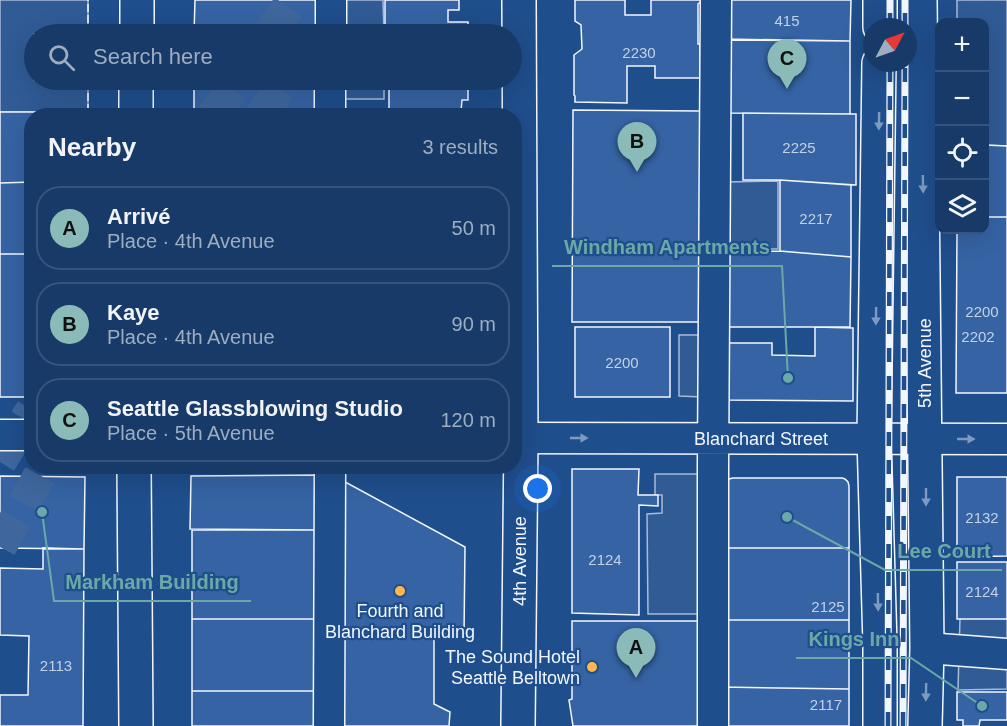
<!DOCTYPE html>
<html lang="en">
<head>
<meta charset="utf-8">
<style>
  body { margin:0; font-family:Arial,sans-serif; background:#244571; color:#f1f3f6 }
  .controls { position:absolute; right:18px; top:18px; display:grid; overflow:hidden; border-radius:12px; box-shadow:0 6px 24px #0002 }
  .controls button { width:54px; height:54px; display:grid; place-items:center; padding:0; border:0; border-bottom:2px solid #36547d; background:#173a69; color:#f1f3f6; font:30px sans-serif }
  .compass { position:absolute; left:863px; top:18px; width:54px; height:54px; border-radius:50%; background:#173a69; box-shadow:0 6px 24px #0002; rotate:49deg }
  .you { position:absolute; left:538px; top:489px; width:21px; height:21px; margin:-15px; border:4px solid #fff; border-radius:50%; background:#1a73e8; box-shadow:0 0 0 9px #1a73e833 }
  .badge { display:grid; place-items:center; width:39px; height:39px; border-radius:50%; background:#8bbbb9; color:#111; font-size:20px; font-weight:700 }
  .pin { position:absolute; translate:-50% -50px; filter:drop-shadow(0 2px 3px #0008) }
  .pin::after { content:''; position:absolute; top:32px; width:21px; height:18px; background:inherit; clip-path:polygon(0 0,100% 0,50% 100%) }
  .list { margin:0; padding:0; list-style:none }
  h2 { display:flex; justify-content:space-between; align-items:center; height:78px; margin:0; padding:0 24px; font-size:26px }
  h2 small { font-size:20px; font-weight:400; color:#9eadc0 }
  .list li { display:grid; grid-template-columns:39px 1fr auto; gap:18px; align-items:center; box-sizing:border-box; height:84px; margin:0 12px 12px; padding:0 12px; border:2px solid #36547d; border-radius:24px }
  .list b { display:block; font-size:22px; white-space:nowrap }
  .list p { margin:0; font-size:20px; white-space:nowrap; color:#9eadc0 }
  .list em { font-size:20px; font-style:normal; color:#9eadc0 }
  .icon { flex:none; width:33px; height:33px; fill:none; stroke:currentColor; stroke-width:2; stroke-linecap:round; stroke-linejoin:round }
  .map { position:relative; flex:none; width:1007px; height:726px; overflow:hidden }
  .search { position:absolute; background:#173a69; box-shadow:0 6px 24px #0002; left:24px; top:24px; width:498px; height:66px; display:flex; align-items:center; gap:15px; box-sizing:border-box; padding:0 21px; border-radius:33px; color:#9eadc0; font-size:22px }
  .panel { position:absolute; background:#173a69; box-shadow:0 6px 24px #0002; left:24px; top:108px; width:498px; height:366px; border-radius:24px }
  .map>svg:first-child { display:block }
</style>
</head>
<body>
<div class="map">
<svg width="1007" height="726" viewBox="0 0 1007 726">
  <rect width="100%" height="100%" fill="#1f4e8c"/>
  <path fill="#305b95" stroke="#a8bbd7" stroke-width="1.5" d="M0,0h88v34h-54v46h54v32h-88z
    M342,0h41l1,34h-42z
    M957,0h50v146l-22,-1 -1,-123h-27z
    M342,80h42v19h-42z
    M778,181v68h-54v-67z
    M679,335h23l1,62 -24,-1z
    M655,474h50v140h-57l-1,-100 15,-1v-18h-7z
    M960,618h47v71l-49,1z"/>
  <path fill="#3563a3" stroke="#f2f6ff" stroke-width="1.5" d="M195,0h126v34h-127z
    M385,0h74v10h-11v12h20v12h-83z
    M575,0h50v15h26v-15h52l-5,4v40h2v34h-45v-12h-28v37l-52,-1v-6l-1,-1v-40l8,-6 -1,-24 -6,-4z
    M724,0h127l-1,41 -126,-2z
    M723,40l127,1v73l-127,-1z
    M194,80h127v33h-127z
    M389,80h79v20h-6l-1,11h-72z
    M573,110l127,1v211h-128z
    M0,112h84v4h-52v66l-32,1z
    M339,113h128v3h-128z
    M743,113l113,1v71l-76,-5h-37z
    M984,145l23,1v71h-23z
    M780,180l71,5v72l-71,-6z
    M32,182v72h-32v-71z
    M984,217h23v176h-51l1,-163h27z
    M780,251l71,6 -1,70h-127l-2,-74z
    M0,254h32v143h-32z
    M575,327h95v70h-95z
    M815,327l38,1v73l-131,-1v-57h50v12l43,1z
    M572,469h67l-1,26h20v11l-19,-1v110l-67,-2z
    M319,475v55l-129,-1 1,-53z
    M0,476l85,1 -1,72 -84,-1z
    M336,477l129,70 -1,88 -30,-1v70l16,8 -1,14h-113z
    M957,477h50v79l-50,1z
    M733,478h109l3,1 3,3 1,4v62h-125l1,-64 4,-5z
    M192,530h127v89h-127z
    M43,548l41,1 -1,177h-83v-31h28l1,-59 -29,-1v-67l43,1z
    M721,548h128v72h-128z
    M957,562h50v57h-50z
    M192,619h127v72h-127z
    M721,620h128v69l-128,-2z
    M572,621h128l1,105h-128l-4,-26 3,-1z
    M721,687l128,2v37h-128z
    M192,691h127v35h-127z
    M957,692h50v28h-27l-1,6h-16v-6h-6z"/>
  <g fill="none" stroke-linecap="round" stroke-linejoin="round">
    <path stroke="#3f679d" stroke-width="33" stroke-dasharray="33 16" stroke-linecap="butt" d="M269,34l24,-34
      M213,116l25,-36
      M261,116l24,-36
      M0,462l32,-52
      M0,547l45,-81"/>
    <g stroke="#f2f6ff" stroke-width="33">
      <path id="minor" d="M331,34v-34
        M330,116v-36
        M0,435h32
        M514,438l493,1
        M927,648l80,6
        M329,726l1,-260
        M713,726v-260l3,-466"/>
    </g>
    <g stroke="#f2f6ff" stroke-width="36">
      <path id="major" d="M137,0v34
        M920,0l7,648 -2,78
        M880,27v-27
        M879,63l-5,375 6,207v81
        M136,116v-36
        M134,466l2,260
        M518,726l3,-288 -2,-438"/>
    </g>
    <use href="#minor" stroke="#1f4e8c" stroke-width="30"/>
    <use href="#major" stroke="#1f4e8c" stroke-width="33"/>
    <g stroke="#f2f6ff" stroke-width="7">
      <path id="rail" d="M890,27v-27
        M905,27v-27
        M888,726l2,-663
        M903,726l2,-663"/>
    </g>
    <use href="#rail" stroke="#1f4e8c" stroke-width="4.5" stroke-dasharray="14" stroke-linecap="butt"/>
    <path stroke="#f2f6ff" stroke-width="1.5" stroke-dasharray="8 3" stroke-linecap="butt" d="M88,34v-34
      M88,112v-32"/>
  </g>
  <defs><path id="oneway-solid" d="M-6-.8H1V-3.2L6.5 0L1 3.2V.8H-6Z" transform="scale(1.5)"/></defs>
  <g fill="#7e9ac0">
    <use href="#oneway-solid" transform="translate(879 121) rotate(91)"/>
    <use href="#oneway-solid" transform="translate(923 184) rotate(89)"/>
    <use href="#oneway-solid" transform="translate(876 316) rotate(91)"/>
    <use href="#oneway-solid" transform="translate(579 438)"/>
    <use href="#oneway-solid" transform="translate(966 439)"/>
    <use href="#oneway-solid" transform="translate(926 497) rotate(90)"/>
    <use href="#oneway-solid" transform="translate(878 602) rotate(89)"/>
    <use href="#oneway-solid" transform="translate(926 692) rotate(91)"/>
  </g>
  <g fill="#ffb74d" stroke="#1f4e8c" stroke-width="2">
    <circle cx="400" cy="591" r="6"/>
    <circle cx="592" cy="667" r="6"/>
  </g>
  <g text-anchor="middle" dominant-baseline="central" stroke-width="4.5" stroke-linejoin="round" paint-order="stroke">
    <g font-size="15" fill="#c3d1e8">
      <text x="787" y="20">415</text>
      <text x="639" y="52">2230</text>
      <text x="799" y="147">2225</text>
      <text x="816" y="218">2217</text>
      <text x="982" y="311">2200</text>
      <text x="978" y="336">2202</text>
      <text x="622" y="362">2200</text>
      <text x="982" y="517">2132</text>
      <text x="605" y="559">2124</text>
      <text x="982" y="591">2124</text>
      <text x="828" y="606">2125</text>
      <text x="56" y="665">2113</text>
      <text x="826" y="704">2117</text>
    </g>
    <g font-size="18" fill="#f2f6ff" stroke="#1f4e8c">
      <text transform="translate(925 363) rotate(-90)">5th Avenue</text>
      <text x="761" y="439">Blanchard Street</text>
      <text transform="translate(520 561) rotate(-90)">4th Avenue</text>
    </g>
    <g font-size="18" fill="#f2f6ff" stroke="#1f4e8c">
      <text x="400" y="611">Fourth and<tspan x="400" dy="21">Blanchard Building</tspan></text>
      <text x="580" y="657" text-anchor="end">The Sound Hotel<tspan x="580" dy="21">Seattle Belltown</tspan></text>
    </g>
  </g>
  <path fill="none" stroke="#6aa9a8" stroke-width="2" d="M788 378L782 266H552M787 517L885 570H1002M42 512L54 601H251M982 706L911 658H796"/>
  <g fill="#6aa9a8" stroke="#1f4e8c" stroke-width="2">
    <circle cx="788" cy="378" r="6"/>
    <circle cx="787" cy="517" r="6"/>
    <circle cx="42" cy="512" r="6"/>
    <circle cx="982" cy="706" r="6"/>
  </g>
  <g font-size="20" text-anchor="middle" font-weight="bold" fill="#6aa9a8" stroke="#1f4e8c" stroke-width="4.5" stroke-linejoin="round" paint-order="stroke">
    <text x="667" y="254">Windham Apartments</text>
    <text x="944" y="558">Lee Court</text>
    <text x="152" y="589">Markham Building</text>
    <text x="854" y="646">Kings Inn</text>
  </g>
</svg>
<div class="controls">
<button>+</button>
<button>−</button>
<button><svg class="icon" aria-label="locate" viewBox="0 0 24 24"><circle cx="12" cy="12" r="6"/><path d="M12 2v4M12 18v4M2 12h4M18 12h4"/></svg></button>
<button><svg class="icon" aria-label="layers" viewBox="0 0 24 24"><path d="M12 4l9 5-9 5-9-5zM3 14l9 5 9-5"/></svg></button>
</div>
<svg class="compass" viewBox="-18 -18 36 36"><path d="M0-13l5 13h-10z" fill="#e53935"/><path d="M0 13l5-13h-10z" fill="#9eadc0"/></svg>
<div class="you"></div>
<div class="pin badge" style="left:636px;top:678px">A</div>
<div class="pin badge" style="left:637px;top:172px">B</div>
<div class="pin badge" style="left:787px;top:89px">C</div>
<div class="search"><svg class="icon" aria-label="search" viewBox="0 0 24 24"><circle cx="10" cy="10" r="6"/><path d="M15 15l6 6"/></svg>Search here</div>
<section class="panel">
<h2>Nearby<small>3 results</small></h2>
<ul class="list">
<li><span class="badge">A</span><div><b>Arrivé</b><p>Place · 4th Avenue</p></div><em>50 m</em></li>
<li><span class="badge">B</span><div><b>Kaye</b><p>Place · 4th Avenue</p></div><em>90 m</em></li>
<li><span class="badge">C</span><div><b>Seattle Glassblowing Studio</b><p>Place · 5th Avenue</p></div><em>120 m</em></li>
</ul>
</section>
</div>
</body>
</html>
